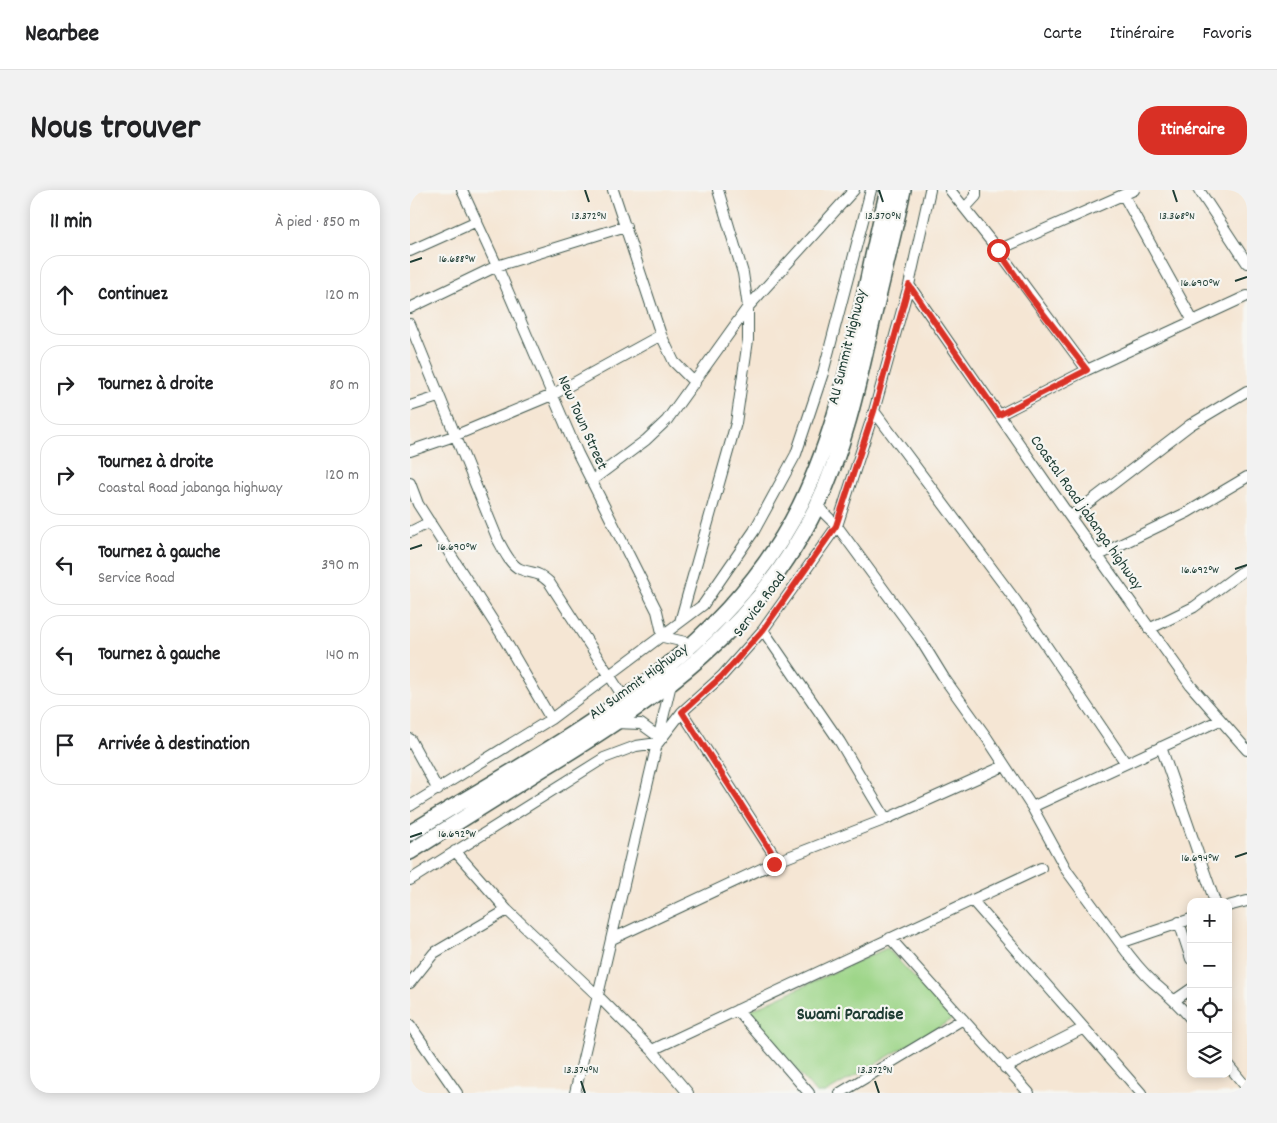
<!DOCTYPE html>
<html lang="fr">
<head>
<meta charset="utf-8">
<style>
  body { margin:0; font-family:Dekko,sans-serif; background:#f2f2f2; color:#202124 }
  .controls { position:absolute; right:15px; bottom:15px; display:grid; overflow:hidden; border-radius:10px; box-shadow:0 2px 12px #0003 }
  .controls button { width:45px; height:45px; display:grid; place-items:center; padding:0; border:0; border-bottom:1px solid #e0e0e0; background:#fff; color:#202124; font:25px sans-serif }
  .stop { position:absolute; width:15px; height:15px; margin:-11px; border:4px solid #d93025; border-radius:50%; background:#fff }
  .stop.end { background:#d93025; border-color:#fff; box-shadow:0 1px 5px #0008 }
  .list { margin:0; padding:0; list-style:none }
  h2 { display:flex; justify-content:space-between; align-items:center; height:65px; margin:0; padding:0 20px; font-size:21px }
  h2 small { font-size:16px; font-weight:400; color:#757577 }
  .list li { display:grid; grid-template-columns:32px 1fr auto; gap:15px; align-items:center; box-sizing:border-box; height:80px; margin:0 10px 10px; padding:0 10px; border:1px solid #e0e0e0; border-radius:20px }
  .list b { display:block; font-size:19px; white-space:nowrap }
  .list p { margin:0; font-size:16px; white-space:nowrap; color:#757577 }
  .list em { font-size:16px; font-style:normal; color:#757577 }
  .icon { flex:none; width:28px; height:28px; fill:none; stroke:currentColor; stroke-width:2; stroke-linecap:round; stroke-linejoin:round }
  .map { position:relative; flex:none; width:837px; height:903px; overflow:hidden; border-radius:20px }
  header { display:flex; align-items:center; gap:30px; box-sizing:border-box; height:70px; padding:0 25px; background:#fff; border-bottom:1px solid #e0e0e0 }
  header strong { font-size:24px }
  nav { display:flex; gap:28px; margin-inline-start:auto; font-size:18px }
  .intro { display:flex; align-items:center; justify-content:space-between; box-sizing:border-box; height:120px; padding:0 30px }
  h1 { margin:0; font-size:35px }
  .button { padding:12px 22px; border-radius:20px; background:#d93025; color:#fff; font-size:18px; font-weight:700 }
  main { display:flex; gap:30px; padding:0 30px }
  aside { flex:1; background:#fff; border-radius:20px; box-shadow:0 2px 12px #0003 }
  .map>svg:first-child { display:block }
</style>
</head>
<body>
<header>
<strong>Nearbee</strong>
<nav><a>Carte</a><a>Itinéraire</a><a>Favoris</a></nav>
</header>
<div class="intro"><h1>Nous trouver</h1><a class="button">Itinéraire</a></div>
<main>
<aside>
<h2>11 min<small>À pied · 850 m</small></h2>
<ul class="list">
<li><svg class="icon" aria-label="ahead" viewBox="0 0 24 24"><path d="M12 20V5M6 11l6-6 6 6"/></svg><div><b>Continuez</b></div><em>120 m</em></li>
<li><svg class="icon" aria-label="right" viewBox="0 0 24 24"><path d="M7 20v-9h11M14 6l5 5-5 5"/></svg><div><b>Tournez à droite</b></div><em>80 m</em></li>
<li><svg class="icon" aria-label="right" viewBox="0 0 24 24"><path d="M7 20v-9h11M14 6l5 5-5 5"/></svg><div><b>Tournez à droite</b><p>Coastal Road jabanga highway</p></div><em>120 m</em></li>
<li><svg class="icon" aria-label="left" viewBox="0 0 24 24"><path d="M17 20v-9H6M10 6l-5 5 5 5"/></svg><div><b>Tournez à gauche</b><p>Service Road</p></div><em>390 m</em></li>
<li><svg class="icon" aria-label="left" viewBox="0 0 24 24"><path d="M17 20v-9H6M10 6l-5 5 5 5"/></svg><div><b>Tournez à gauche</b></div><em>140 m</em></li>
<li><svg class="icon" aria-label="arrive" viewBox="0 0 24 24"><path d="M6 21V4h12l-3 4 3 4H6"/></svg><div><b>Arrivée à destination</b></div></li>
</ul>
</aside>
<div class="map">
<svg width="837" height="903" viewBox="0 0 837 903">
  <rect width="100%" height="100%" fill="#f6f6f2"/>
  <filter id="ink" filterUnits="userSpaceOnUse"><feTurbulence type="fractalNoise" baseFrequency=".02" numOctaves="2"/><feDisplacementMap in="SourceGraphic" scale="10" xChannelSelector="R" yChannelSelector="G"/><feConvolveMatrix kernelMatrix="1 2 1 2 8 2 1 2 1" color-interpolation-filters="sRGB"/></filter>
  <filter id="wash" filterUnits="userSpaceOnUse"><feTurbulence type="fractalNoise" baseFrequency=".0096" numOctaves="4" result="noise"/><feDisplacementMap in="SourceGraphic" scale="20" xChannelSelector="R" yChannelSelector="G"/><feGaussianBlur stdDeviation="1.12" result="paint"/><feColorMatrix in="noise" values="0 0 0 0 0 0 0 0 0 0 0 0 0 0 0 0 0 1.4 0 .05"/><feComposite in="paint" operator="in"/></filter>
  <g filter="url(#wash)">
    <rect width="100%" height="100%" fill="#f5e6d4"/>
    <path fill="#9dd588" stroke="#5e895e" d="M477,758l66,71 -128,74h-9l-69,-81z"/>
  </g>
  <g filter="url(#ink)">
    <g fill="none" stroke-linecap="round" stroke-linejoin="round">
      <g stroke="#3f564c" stroke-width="12">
        <path id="street" d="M52,0l35,76 81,188 79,157 6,26 31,7
          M203,0l48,145 13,27 21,21
          M540,0l48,60 89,120
          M789,0l48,73
          M714,6l69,125
          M555,18l11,-12v-6
          M588,60l136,-60
          M0,61l67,-30
          M499,95l161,232 121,169 56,64
          M0,118l87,-42 129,-40
          M0,134l88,216c5,9 12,25 22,29 15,6 16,1 29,13l75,116
          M0,216l28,-9
          M464,221l142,190 109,161
          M589,225l88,-45 160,-74
          M0,261l44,-15 98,-41 109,-60
          M181,291l55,-41 21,-20 81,-113 106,-117
          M0,293l8,21 84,131 49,84
          M407,316l20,20 83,113 24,39 43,60 45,69 35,64 53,72 71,-24
          M660,327l120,-92 57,-34
          M0,342l20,-10
          M687,366l91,-44 59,-35
          M270,432l56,-199 12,-83v-33l-5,-34 -25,-83
          M739,439l45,-22 53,-39
          M353,440l77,112 46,77
          M272,522l96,149
          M205,533l26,1 18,13
          M0,549l28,51
          M751,557l54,155
          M0,616l141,-87 152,-114 51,-74 42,-77 27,-81 48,-183
          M622,617l188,-87
          M45,661l52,59 92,87 53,53 36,43
          M0,690l194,-122 32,-12 22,-3 24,-31 40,-36 41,-46 74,-104 37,-115 35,-126 21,-95
          M562,710l169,193
          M818,716l19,-5
          M769,732l12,37
          M480,748l139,155
          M202,749l166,-78 108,-42 118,-53
          M710,753c10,14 21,28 34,40 14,12 25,21 37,36
          M0,793l24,-30 73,-43
          M765,810l16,-11
          M327,820l72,83
          M0,835l47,68
          M242,860l389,-182
          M818,875l19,23
          M595,878l79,-40
          M165,903l96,-409
          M430,903l123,-74"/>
      </g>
      <g stroke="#3f564c" stroke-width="18">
        <path id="primary" d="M0,643c147,-91 321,-174 396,-340 43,-95 57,-202 82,-303
          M0,662c46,-29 92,-58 137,-86 112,-69 211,-137 270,-260 26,-55 40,-116 53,-175 11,-47 23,-94 33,-141"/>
      </g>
      <use href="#street" stroke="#fff" stroke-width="10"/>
      <use href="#primary" stroke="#fff" stroke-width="15"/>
    </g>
  </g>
  <g fill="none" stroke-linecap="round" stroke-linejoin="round" filter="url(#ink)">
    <path stroke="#d93025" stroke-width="6" d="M364,674l4,-2 -96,-150 40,-36 41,-46 73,-104 38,-115 35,-126 90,130 88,-45 -58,-75 -31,-45"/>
  </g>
  <path fill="none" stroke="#1f3d34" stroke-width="2" d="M175,0l4,12M469,0l4,12M763,0l4,12M0,72l12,-4M825,91l12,-4M0,359l12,-4M825,379l12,-4M0,647l12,-4M825,667l12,-4M171,891l4,12M465,891l4,12"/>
  <g text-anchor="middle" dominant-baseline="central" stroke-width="4.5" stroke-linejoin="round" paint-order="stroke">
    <g font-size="16" fill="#1f3d34" stroke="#f6f6f2">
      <text transform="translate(438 157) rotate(-76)">AU Summit Highway</text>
      <text transform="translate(172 233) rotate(66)">New Town Street</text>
      <text transform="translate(676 323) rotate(55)">Coastal Road jabanga highway</text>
      <text transform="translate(350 415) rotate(-53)">Service Road</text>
      <text transform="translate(229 492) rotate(-36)">AU Summit Highway</text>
    </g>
    <g font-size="18" font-weight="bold" fill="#1f3d34" stroke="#f6f6f2">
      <text x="440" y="825">Swami Paradise</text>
    </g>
  </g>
  <g font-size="12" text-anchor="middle" fill="#1f3d34" stroke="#f6f6f2" stroke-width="4.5" stroke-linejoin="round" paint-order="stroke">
    <text x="179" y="29">13.372°N</text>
    <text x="473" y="29">13.370°N</text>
    <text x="767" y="29">13.368°N</text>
    <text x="47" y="72">16.688°W</text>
    <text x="790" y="96">16.690°W</text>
    <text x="47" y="360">16.690°W</text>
    <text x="790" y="383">16.692°W</text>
    <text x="47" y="647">16.692°W</text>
    <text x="790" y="671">16.694°W</text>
    <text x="171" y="883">13.374°N</text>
    <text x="465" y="883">13.372°N</text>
  </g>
</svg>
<div class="controls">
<button>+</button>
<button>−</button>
<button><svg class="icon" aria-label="locate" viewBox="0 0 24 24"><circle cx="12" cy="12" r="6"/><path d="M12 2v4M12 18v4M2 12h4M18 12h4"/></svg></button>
<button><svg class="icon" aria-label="layers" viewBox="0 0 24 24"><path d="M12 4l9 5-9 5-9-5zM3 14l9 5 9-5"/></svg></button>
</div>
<div class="stop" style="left:588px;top:60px"></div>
<div class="stop end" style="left:364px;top:674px"></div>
</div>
</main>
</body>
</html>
